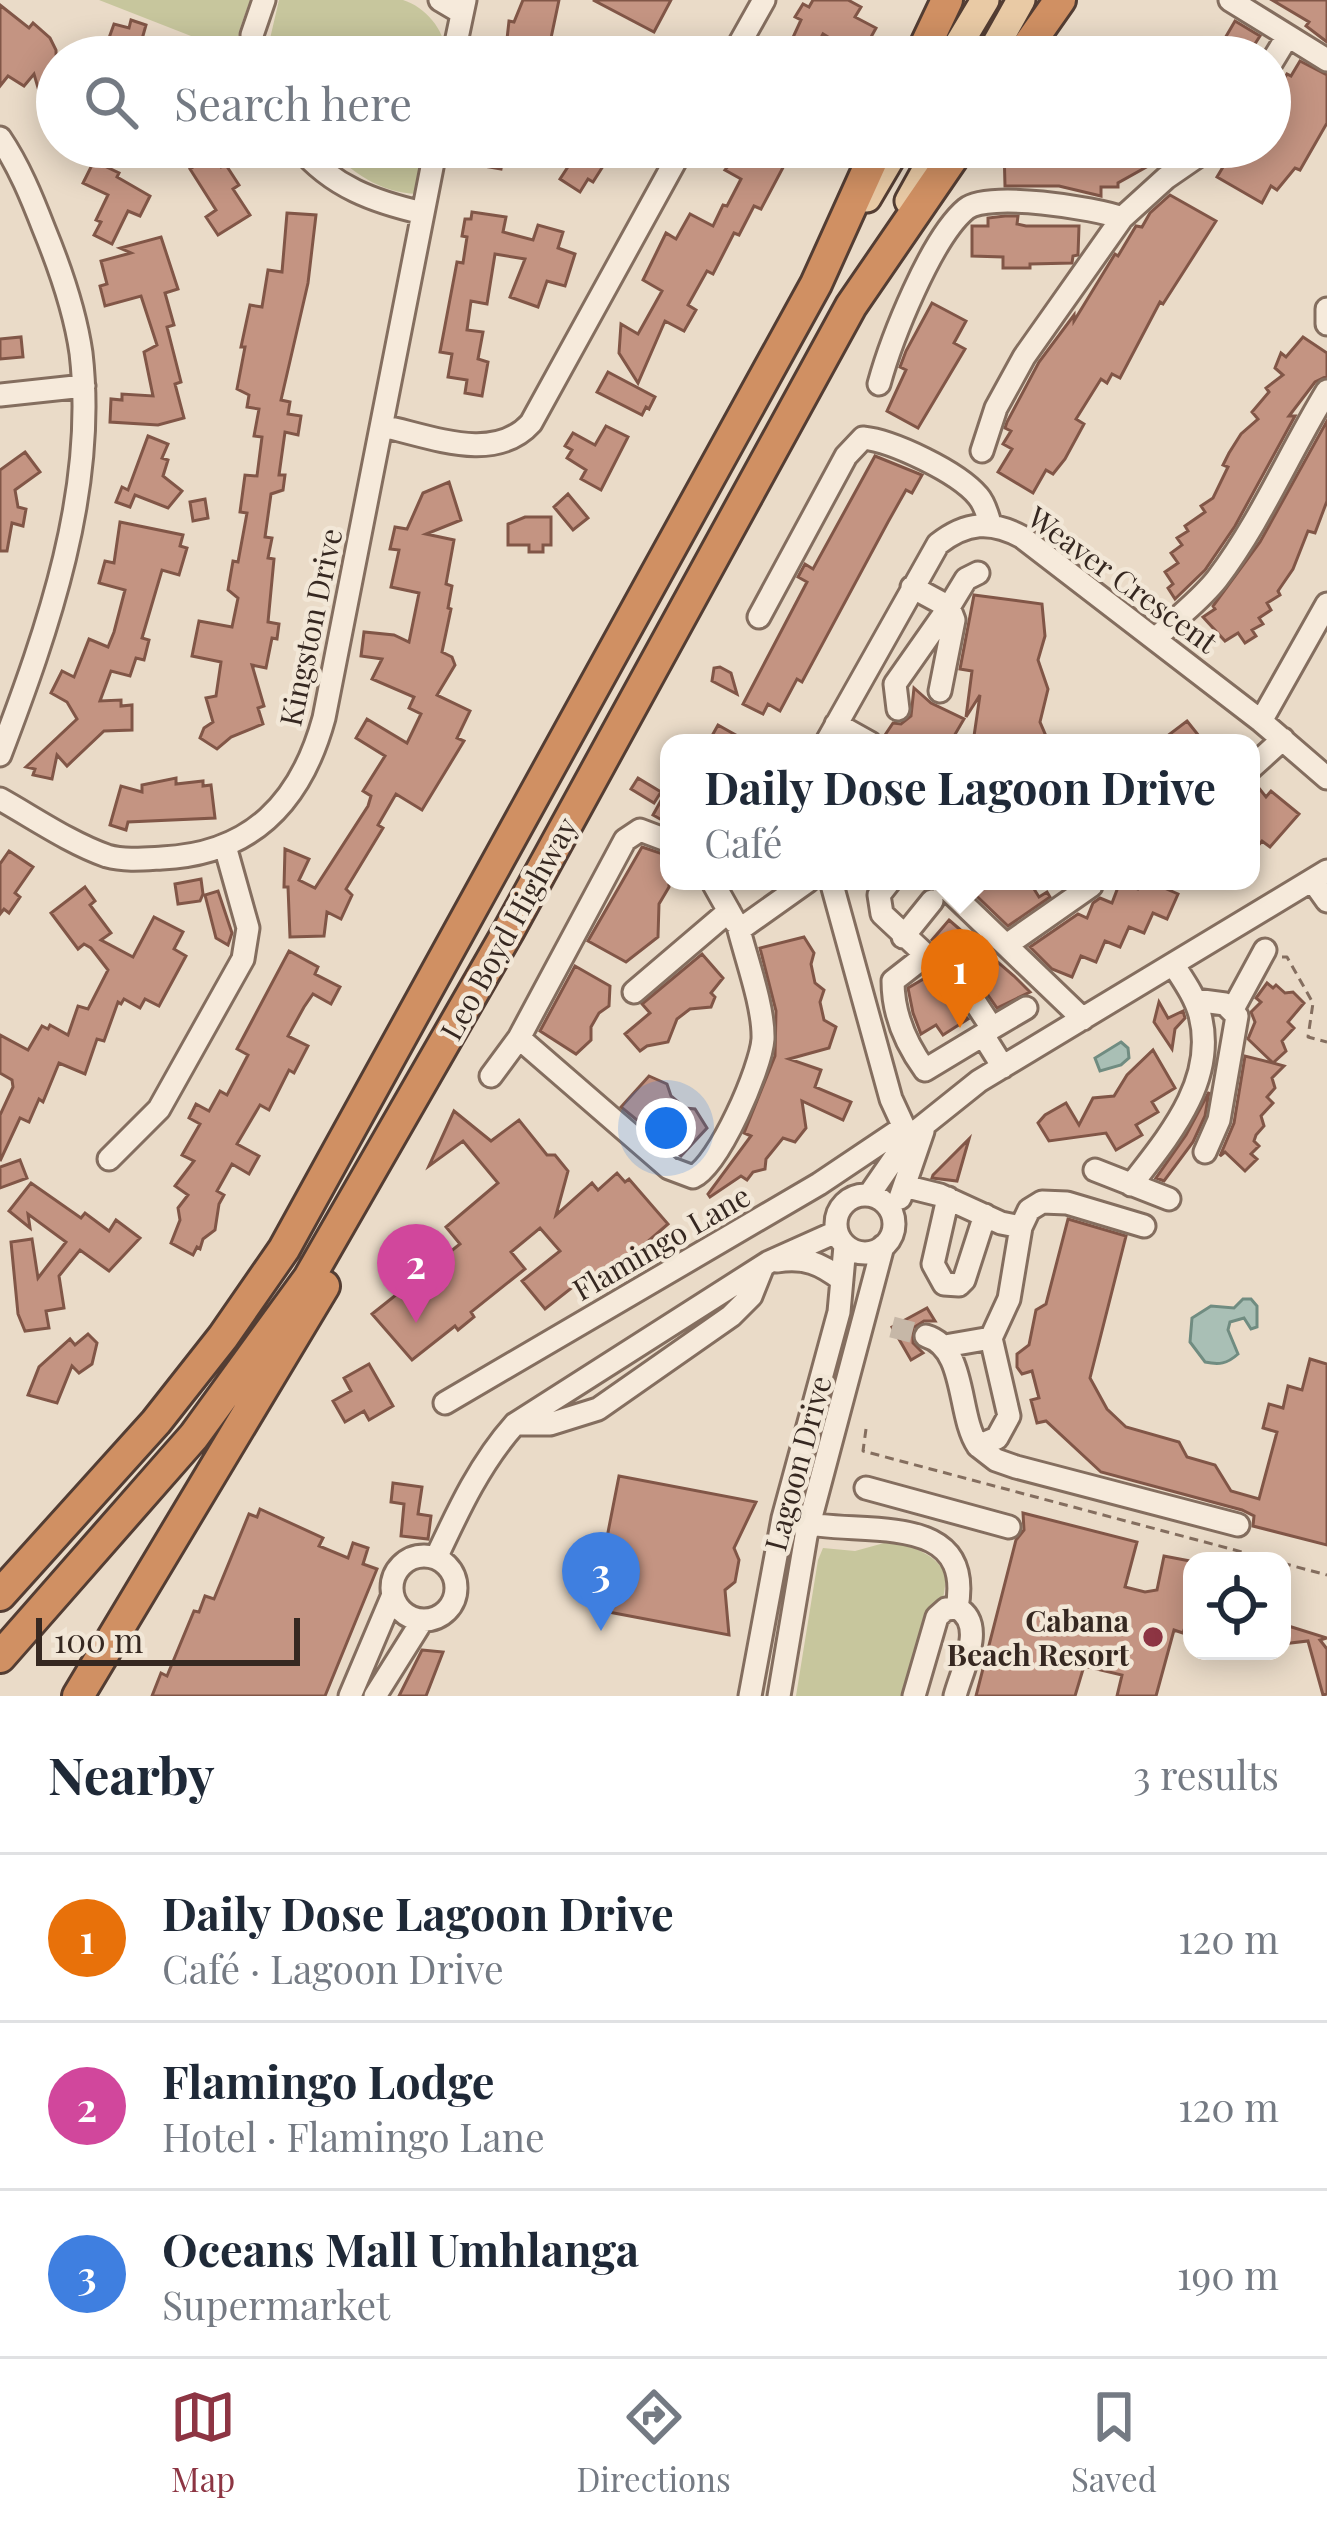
<!DOCTYPE html>
<html lang="en">
<head>
<meta charset="utf-8">
<style>
  body { margin:0; font-family:"Playfair Display",serif; background:#f6f6f7; color:#1f2937 }
  .controls { position:absolute; right:36px; bottom:36px; display:grid; overflow:hidden; border-radius:24px; box-shadow:0 6px 30px #0003 }
  .controls button { width:108px; height:108px; display:grid; place-items:center; padding:0; border:0; border-bottom:3px solid #e0e1e3; background:#fff; color:#1f2937; font:60px sans-serif }
  .scale { position:absolute; left:36px; bottom:30px; width:264px; box-sizing:border-box; padding-left:12px; border:6px solid #362821; border-top:0; font-size:33px; line-height:42px; white-space:nowrap; color:#362821; -webkit-text-stroke:9px #f2e7d7; paint-order:stroke }
  .you { position:absolute; left:666px; top:1128px; width:42px; height:42px; margin:-30px; border:9px solid #fff; border-radius:50%; background:#1a73e8; box-shadow:0 0 0 18px #1a73e833 }
  .badge { display:grid; place-items:center; width:78px; height:78px; border-radius:50%; background:#8d3543; color:#fff; font-size:39px; font-weight:700 }
  .pin { position:absolute; translate:-50% -99px; filter:drop-shadow(0 3px 6px #0008) }
  .pin::after { content:''; position:absolute; top:63px; width:42px; height:36px; background:inherit; clip-path:polygon(0 0,100% 0,50% 100%) }
  .popup { position:absolute; left:660px; top:734px; width:600px; height:156px; box-sizing:border-box; display:grid; place-content:center; border-radius:24px; background:#fff; filter:drop-shadow(0 3px 9px #0005); font-size:39px; white-space:nowrap; color:#747a83 }
  .popup b { font-size:45px; color:#1f2937 }
  .popup::after { content:''; position:absolute; left:50%; top:100%; margin-left:-24px; border:24px solid transparent; border-top-color:#fff }
  .list { margin:0; padding:0; list-style:none }
  h2 { display:flex; justify-content:space-between; align-items:center; height:156px; margin:0; padding:0 48px; font-size:51px }
  h2 small { font-size:39px; font-weight:400; color:#747a83 }
  .list li { display:grid; grid-template-columns:78px 1fr auto; gap:36px; align-items:center; box-sizing:border-box; height:168px; padding:0 48px; border-top:3px solid #e0e1e3 }
  .list b { display:block; font-size:45px; white-space:nowrap }
  .list p { margin:0; font-size:39px; white-space:nowrap; color:#747a83 }
  .list em { font-size:39px; font-style:normal; color:#747a83 }
  .icon { flex:none; width:66px; height:66px; fill:none; stroke:currentColor; stroke-width:2; stroke-linecap:round; stroke-linejoin:round }
  .map { position:relative; flex:none; width:1327px; height:1696px; overflow:hidden }
  .search { position:absolute; background:#fff; box-shadow:0 6px 30px #0003; left:36px; right:36px; top:36px; height:132px; display:flex; align-items:center; gap:30px; box-sizing:border-box; padding:0 42px; border-radius:66px; color:#747a83; font-size:45px }
  .sheet { height:660px; background:#fff }
  nav { display:flex; justify-content:space-around; align-items:center; box-sizing:border-box; height:168px; border-top:3px solid #e0e1e3; background:#fff; font-size:33px; color:#747a83 }
  nav a { display:grid; justify-items:center; gap:6px }
  nav .on { color:#8d3543 }
  .map>svg:first-child { display:block }
</style>
</head>
<body>
<div class="map">
<svg width="1327" height="1696" viewBox="0 0 1327 1696">
  <rect width="100%" height="100%" fill="#eadbc8"/>
  <path fill="#c7c69d" d="M99,0h151l-11,31 -2,23z
    M279,0c27,0 103,0 124,0 23,7 45,33 42,57h-174l-2,-14z
    M326,147h99l-8,47c-39,-2 -63,-21 -91,-47z
    M895,1540c16,7 39,14 48,30 12,20 -27,102 -36,126h-111l22,-136 5,-12 32,3z"/>
  <path fill="#a9bfb5" stroke="#708c81" stroke-width="3" d="M1121,1042l7,6 1,10 -8,7 -21,6 -5,-13z
    M1243,1299h8l6,7v21l-6,2 -7,-11 -14,4 -2,8 10,24c-11,10 -19,11 -33,8l-15,-20 2,-24 19,-12 23,2z"/>
  <path fill="#c49482" stroke="#815647" stroke-width="3" d="M523,0h36l-12,57h-42l4,-36 5,1z
    M593,0h78l-17,32z
    M813,0h35l13,7 -6,10 21,11 -16,29 -37,-23 -12,23h-27l17,-37 -6,-3 8,-13 6,3z
    M1272,0h55v42l-21,-16 3,-4z
    M0,5l29,23 4,-5 17,15 6,12 1,88 -4,1 -19,-65 -10,12 -16,-10 -8,10z
    M131,20l15,5 -9,32h-22l2,-4 -12,-4 9,-25 15,4z
    M1235,21l25,15 -7,11 8,4 -4,6h-43z
    M1300,61l27,14v48l-27,47 -5,-2 -18,22 -6,-4 -9,17 -45,-26 18,-30h35v-45l17,-28 4,2z
    M481,147h24l-4,22 -23,-4z
    M560,147h47l-7,13 5,3 -12,19 -5,-3 -8,13 -20,-13 15,-23z
    M743,147h25l20,11 -27,51 -7,-3 -15,29 -5,-2 -21,41 -6,-3 -19,34 8,5 -12,21 -19,-10 -27,62 -19,-30 2,-29 17,10 24,-43 -19,-11 23,-47 10,6 14,-25 23,12 10,-21 4,1 14,-27 -16,-9z
    M1004,147h178l-64,36v4h-17v9l-42,-10h-54z
    M213,154l8,13 5,-2 13,20 -6,4 17,26 -32,20 -12,-18 10,-7 -26,-41z
    M94,161l25,12 -2,4 33,19 -10,20 -12,-5 -16,33 -18,-9 7,-13 -5,-2 12,-25 -25,-12z
    M1170,195l46,26 -53,83 -3,-2 -40,76 -8,-4 -5,9 -6,-4 -25,40 8,5 -19,35 -12,15 -7,-4 -13,23 -35,-21 14,-23 -9,-5 8,-13 -6,-3 2,-6 32,-60 35,-47v6l41,-67 3,2 18,-30 6,1 8,-14z
    M472,212l34,5 -3,15 30,8 5,-15 25,7 -5,16 17,6 -10,32 -18,-5 -9,26 -28,-10 15,-38 -30,-5 -8,50 -16,-3 -4,29 16,2 -5,27 10,3 -6,34 -17,-3 2,-13 -19,-3 4,-23 -12,-2 17,-90 6,1 4,-26 -5,-1 3,-17h6z
    M287,213l29,2 -8,68 -27,117 9,2 -2,12 13,2 -3,19 -13,-3 -6,43h6l-2,15 -12,4 -6,43 7,1 -4,20 6,1 -6,63 11,2 -2,15 -5,-1 -6,30 -14,-3 12,41 -6,2 5,16 -32,13 -14,12 -17,-11 4,-10 9,-6 -7,-24 10,-2 5,-34 -29,-6 7,-35 33,6 6,-29 -10,-8 5,-29 5,1 9,-49 -7,-1 5,-37 12,1 5,-39 -8,-1 5,-27 -12,-2 2,-12 -12,-6 8,-42h-4l9,-42 12,2 6,-37 14,2z
    M1005,216h13l-1,8 9,2h53l-1,29 -5,1 -1,7 -42,1v4h-27v-11l-31,-1v-30h16v-8z
    M161,237l17,52 -13,4 9,32 -7,2 14,55 -6,2 9,34 -26,7 -48,-3 1,-23 11,1v-6l31,2 -9,-44 13,-7 -16,-49 -36,10 -5,-20 7,-2 -6,-23 30,-8 -11,-5z
    M932,303l34,18 -12,22 11,6 -47,79 -31,-17 19,-41 -6,-3 6,-16z
    M21,337l2,20 -23,2v-20z
    M1303,337l24,16v23l-12,6 -26,34h6l-60,110 -30,44 -30,29 -7,-11 5,-4 -8,-12 13,-9 -7,-10 11,-8 -5,-7 11,-7 -3,-5 20,-14 -4,-6 12,-8 15,-31 -5,-2 6,-12 12,-19 17,-15 -6,-7 17,-20 -3,-4 17,-13 -8,-7 6,-15 5,4z
    M608,372l47,25 -6,12 -3,-2 -4,8 -45,-23z
    M1327,421v80l-12,32 -7,-2 -15,38 -15,22 2,4 -13,8 4,7 -12,8 4,6 -11,6 4,6 -11,7 -7,-10 -13,8 -22,-24 12,-8 -2,-3 47,-64z
    M606,426l22,11 -27,53 -20,-11 5,-9 -19,-12 5,-8 -7,-4 8,-13 22,12z
    M148,436l20,8 -6,14 6,2 -5,16 19,15 -14,17 -33,-13 -5,12 -14,-5 6,-15 6,3z
    M25,452l15,20 -25,18 3,17 8,2 -3,17 -11,-3 -5,28h-7v-81z
    M875,456l47,19 -10,18 -6,-3 -18,32 -86,160 -5,-3 -17,32 -12,-7 -5,10 -20,-10 64,-122 -9,-5 7,-13 8,5z
    M449,482l12,38 -35,14 28,6 -8,44 6,2 -4,22 3,1 -9,43 10,5 3,8 -18,30 33,16 -13,27 7,3 -42,69 -26,-16 -18,31 5,3 -37,61 6,6 -11,24 -14,-7 -3,24 -34,1 -2,-50h-4l1,-38 24,10 -10,21 16,8 53,-82 3,-10 -8,-5 22,-35 -29,-18 11,-19 40,24 14,-29 -12,-6 5,-11 -42,-18 10,-20 -21,-3 3,-24 30,3 15,7 10,-49 -28,-6 8,-37 -9,-1 5,-22 12,2 16,-36z
    M568,494l20,24 -15,12 -19,-23z
    M205,499l3,19 -15,3 -3,-19z
    M525,517h26v28h-8v7h-14v-7h-21v-21z
    M120,522l63,13 -3,11 7,2 -8,27 -17,-5 -20,68 7,2 -5,20 -8,-2 -6,18 -19,-5 -11,30 21,-1v6l11,-1v25l-28,1 -37,35 -10,-11 -5,24 -19,-4 2,-6 -9,-2 51,-48 -10,-17 -16,-9 11,-22 12,6 15,-38 19,8 6,-15 11,-42 -26,-7 6,-22 9,2z
    M974,595l68,9 3,32 -7,24 10,29 -8,33 9,21h-76l7,-48 -14,22 6,-46 -12,-2z
    M720,667l11,6 6,21 -25,-13 2,-13z
    M914,688l17,15 33,16 -14,24h-51l-14,-8 8,-12 8,1 10,-8z
    M1187,721l12,15 -9,7h-32z
    M718,725l32,18h-42z
    M176,778v6l27,-3v5l8,-1 4,33 -87,4 -2,8 -16,-5 11,-39 21,6v-7z
    M638,778l23,14 -7,11 -23,-14z
    M1254,782l12,15 5,-6 28,23 -29,33 -8,-6 -11,13v-71z
    M669,786v38l-16,-9z
    M642,847l27,9v31l-10,17 -1,33 -32,25 -38,-21z
    M9,851l24,16 -18,26 5,4 -11,16 -5,-4 -4,5v-50z
    M201,879l2,15 -3,7 -22,3 -3,-20z
    M961,881h68l10,16 8,-5 3,5 -42,29z
    M1148,881h16l-2,6 16,7 -11,25 -14,-6 -9,20 -15,-6 -9,20 -15,-6 -9,21 -15,-6 -9,21 -20,-8 -22,-22 48,-33 9,4 6,-15 7,-5 12,5 8,-21 18,7z
    M85,887l10,14 -5,4 21,28 -10,7 32,17 21,-40 29,15 -9,17 12,7 -27,50 -14,-7 -5,9 -16,-9 -3,5 -3,-2 -14,39 -7,-2 -12,35 -26,-11 -16,39 -4,-3 -10,23 -9,-4 -20,43v-46l13,-28 -1,-7 -12,-7v-38l28,15 14,-24 6,3 2,-4 18,10 10,-29 10,3 20,-39 -17,-22 -7,-4 -6,5 -27,-36z
    M218,891l14,42 -4,12 -12,-7 -11,-43z
    M949,920l65,56 16,16 -33,16 -14,-20 -51,-48z
    M804,937l10,16 -3,11 4,19 9,7 -4,12 4,18 12,7 -7,21 -40,11 32,11 -6,17 36,15 -8,18 -41,-19 4,27 -11,14 -12,-4 -17,21 -1,10 -12,3 -6,8 -6,-4 -31,21 -2,-3 43,-58 -7,-3 31,-77 1,-45 -16,-63z
    M289,951l29,16 -3,7 25,13 -9,17 -18,-10 -9,13 -16,29 20,10 -14,27 -5,-3 -20,40 -9,-5 -23,39 22,12 -10,18 -17,-10 -15,27 7,4 -5,9 -4,26 -12,9 -3,10 -3,-2 -4,8 -22,-12 9,-23 -2,-12 10,-13 -13,-9 19,-25 -12,-6 18,-31 -11,-6 7,-14 13,7 11,-20 7,4 21,-40 -11,-6z
    M702,954l21,24 -12,15 4,4 -4,10 -21,2 -13,10 -9,23 -21,4 -7,5 -15,-17 25,-21 -8,-9z
    M575,966l35,20 -1,20 -10,7 -8,14v13l-15,14 -36,-23z
    M927,977l41,42 -25,16 -7,-10 -15,9 -8,-21 -5,-25z
    M1267,983l6,5 3,-3 9,8 8,-1 11,11 -16,19 6,6 -12,13 4,10 -13,12 11,3 -12,12 3,10 -8,9 6,6 -12,13 3,10 -8,9 -2,6 5,5 -8,8 6,5 -12,12 -20,-19 -5,4 14,-33 11,-67 28,7 -25,-24 7,-17 -4,-10 10,-10 -5,-4z
    M1159,1002l9,16 15,-7 2,7 -10,11 -3,20 -18,-27z
    M1153,1050l22,38 -23,14 6,10 -22,13 6,10 -26,15 -10,-17 -57,8 -11,-18 7,-8 21,-12 13,22 14,-27 21,-2 13,-21z
    M649,1076l18,8 4,12 14,12 10,1 12,19 -26,28 -60,-49z
    M1209,1092l-4,24 -12,26 -29,39 -8,-3 30,-43z
    M454,1111l37,30 28,-21 28,35h8l13,16 -12,44 36,-32 6,7 19,-17 8,9 4,-3 39,45 -75,65 -9,-11 -39,31 -23,-28 38,-30 -20,-23 -29,24 14,17 -54,43 3,5 -16,13 -3,-4 -43,34 -40,-46 88,-70 -14,-17 52,-44 -35,-42 -34,25z
    M969,1139l-12,42 -25,-3 1,-3z
    M20,1160l7,18 -27,10v-21z
    M31,1183l50,35 4,-5 24,18 7,-11 24,18 -31,33 -29,-21 -21,26 5,32 -18,3 3,17 -24,3 -7,-17 -7,-72 21,-3 6,39 28,-36 -38,-28 2,14 -21,-17z
    M1068,1219l58,17 -36,142 17,31 19,18 53,15 8,15 28,8 16,26 28,8 18,-67 -14,-4 6,-24 14,4 5,-22 14,4 8,-31 17,5v181l-74,-19 1,-10 -12,-6 -141,-38 -55,-51 -9,2 -6,-23 8,-2 -7,-27 -10,3 -5,-7v-13l12,-9 7,-35 10,-6z
    M927,1308l8,13h-11l-11,7v15l10,10 -12,7 -19,-33z
    M88,1334l9,9 -5,21 -13,9 -7,-7 -15,37 -29,-8 11,-28 31,-28 5,6z
    M369,1364l24,42 -24,14 -5,-9 -19,11 -12,-21 18,-10 -7,-13z
    M619,1476l137,26 -22,46 5,12 -4,22 -10,8 4,45 -136,-26z
    M393,1483l29,4 -4,27 13,2 -3,23 -27,-3 3,-32 -13,-2z
    M260,1509l63,29 -4,8 29,12 5,-15 15,5 -5,16 14,5 -52,127h-173l9,-23 6,3 27,-65 5,1 6,-16 9,3 35,-85 8,3z
    M1023,1513l114,29 -12,45 20,5 12,-2 7,-34 26,5 -4,23 6,-1v42l-6,-1 -3,9 -9,-3 -18,66h-39l5,-21 -38,-9 -9,30h-99l40,-156 8,-10z
    M1282,1624l45,14 -7,2 7,9v45l-4,1 -15,-54 -26,3z
    M422,1650l21,2 -17,44h-27z"/>
  <g fill="none" stroke-linecap="round" stroke-linejoin="round">
    <path stroke="#c6b7a7" stroke-width="21" stroke-dasharray="21 10" stroke-linecap="butt" d="M892,1327l34,9"/>
    <g stroke="#846e5f" stroke-width="27">
      <path id="minor" d="M440,0l22,13
        M1230,0l97,60
        M252,57v-22l12,-35
        M453,57l12,-57
        M732,57l32,-57
        M1270,65l17,-28
        M0,138c19,28 32,60 44,91 16,39 31,82 37,124 16,137 -33,276 -81,402
        M299,147c33,40 76,55 124,66
        M1327,309v15
        M879,384c12,-44 52,-146 87,-175 22,-18 129,-1 156,9
        M0,395l84,-9
        M382,426c48,10 112,38 149,-3l152,-276
        M982,451l14,-43 28,-51 98,-139 44,-40 45,-31
        M912,587l37,20 17,-28 12,-6
        M759,617l87,-161 17,-18c30,3 95,34 115,58 7,8 9,18 12,27
        M1156,639c19,-21 43,-37 61,-60 44,-58 72,-126 110,-188
        M898,709l-3,-25 54,-77 5,13 -14,71
        M1261,721l66,-117
        M836,724l34,19
        M826,743l112,-199c28,-22 53,-24 84,-7l239,184 66,57
        M1251,768l32,-29
        M0,799c34,19 70,44 107,57 18,5 37,3 55,2 90,-4 139,-56 162,-140l112,-571
        M1312,880l15,21
        M712,881l23,41
        M831,881l60,218 18,39
        M890,881l-11,14 3,19 91,85 19,29 -9,7
        M939,881l144,138
        M903,937l29,-36
        M1008,944l83,-58
        M925,956l-32,25c0,34 13,63 32,89l58,-35 20,32
        M634,992l95,-81
        M1195,1000l30,4 12,12 -18,104 -14,32
        M1233,1009l32,-59
        M992,1028l34,-20
        M519,1038l150,130 24,9c26,-12 68,-109 70,-138 1,-31 -16,-78 -24,-109l69,-49
        M491,1076l28,-38 106,-198 15,-10 29,11
        M109,1159l50,-50 84,-150 5,-31 -23,-82
        M1095,1170l74,29
        M1131,1185c37,-48 86,-104 69,-170 -5,-19 -17,-35 -27,-51
        M904,1186l36,9 61,28 20,4 -12,72 -18,39 18,78 -12,22 -19,8c-21,-31 -11,-98 -52,-110
        M836 1224a29 29 0 1 1 58 0a29 29 0 1 1-58 0Z
        M869,1195l40,-58 70,-56 348,-210
        M900,1198l23,-67
        M948,1198l-15,66 11,20 15,1 5,-5 21,-65
        M1021,1227l8,-17 13,-8 25,1 77,23
        M777,1261c28,-4 43,2 65,19
        M945,1346l46,-8
        M445,1403l374,-219 85,-57
        M519,1424h31l48,-15 133,-93 20,-20 12,-30
        M978,1446l18,14 20,7 222,58
        M866,1488l143,39
        M798,1522c62,15 177,-14 159,86
        M392 1588a32 32 0 1 1 64 0a32 32 0 1 1-64 0Z
        M436,1558c22,-47 44,-95 79,-134l254,-162 67,-30
        M350,1696l42,-99
        M375,1696l47,-75
        M750,1696l33,-178 56,-206 6,-66
        M779,1696l27,-160 77,-290
        M914,1696l23,-79 9,-8 11,-1
        M955,1696c7,-27 32,-72 2,-88"/>
    </g>
    <g stroke="#533d33" stroke-width="33">
      <path id="major" d="M951,57l34,-57
        M989,57l32,-57
        M867,198l30,-51
        M909,201l30,-54"/>
    </g>
    <g stroke="#533d33" stroke-width="36">
      <path id="highway" d="M920,57l27,-57
        M1020,57l40,-57
        M0,1595l156,-173 67,-85 61,-88 532,-965 62,-137
        M0,1657l194,-221 115,-158 200,-348 342,-624 109,-159
        M78,1696l246,-410"/>
    </g>
    <path stroke="#846e5f" stroke-width="3" stroke-dasharray="9 6" stroke-linecap="butt" d="M1282,957h5l26,46 -5,34 19,5
      M866,1429l-3,22 413,110
      M1282,1563l45,12"/>
    <use href="#minor" stroke="#f6eadb" stroke-width="21"/>
    <use href="#major" stroke="#e9caa5" stroke-width="27"/>
    <use href="#highway" stroke="#d09063" stroke-width="30"/>
  </g>
  <circle fill="#8d3543" stroke="#f2e7d7" stroke-width="4.5" cx="1153" cy="1637" r="12"/>
  <g text-anchor="middle" dominant-baseline="central" stroke-width="9" stroke-linejoin="round" paint-order="stroke">
    <g font-size="30" fill="#362821" stroke="#f2e7d7">
      <text transform="translate(1123 579) rotate(36)">Weaver Crescent</text>
      <text transform="translate(310 627) rotate(-78)">Kingston Drive</text>
      <text transform="translate(508 928) rotate(-61)">Leo Boyd Highway</text>
      <text transform="translate(661 1242) rotate(-30)">Flamingo Lane</text>
      <text transform="translate(797 1463) rotate(-75)">Lagoon Drive</text>
    </g>
    <g font-size="30" font-weight="bold" fill="#362821" stroke="#f2e7d7" text-anchor="end">
      <text x="1129" y="1620">Cabana<tspan x="1129" dy="34">Beach Resort</tspan></text>
    </g>
  </g>
</svg>
<div class="controls">
<button><svg class="icon" aria-label="locate" viewBox="0 0 24 24"><circle cx="12" cy="12" r="6"/><path d="M12 2v4M12 18v4M2 12h4M18 12h4"/></svg></button>
</div>
<div class="scale">100 m</div>
<div class="you"></div>
<div class="pin badge" style="left:960px;top:1028px;background:#e8710a">1</div>
<div class="popup"><b>Daily Dose Lagoon Drive</b>Café</div>
<div class="pin badge" style="left:416px;top:1323px;background:#d1479c">2</div>
<div class="pin badge" style="left:601px;top:1631px;background:#3f7fe0">3</div>
<div class="search"><svg class="icon" aria-label="search" viewBox="0 0 24 24"><circle cx="10" cy="10" r="6"/><path d="M15 15l6 6"/></svg>Search here</div>
</div>
<section class="sheet">
<h2>Nearby<small>3 results</small></h2>
<ul class="list">
<li><span class="badge" style="background:#e8710a">1</span><div><b>Daily Dose Lagoon Drive</b><p>Café · Lagoon Drive</p></div><em>120 m</em></li>
<li><span class="badge" style="background:#d1479c">2</span><div><b>Flamingo Lodge</b><p>Hotel · Flamingo Lane</p></div><em>120 m</em></li>
<li><span class="badge" style="background:#3f7fe0">3</span><div><b>Oceans Mall Umhlanga</b><p>Supermarket</p></div><em>190 m</em></li>
</ul>
</section>
<nav>
<a class="on"><svg class="icon" aria-label="map" viewBox="0 0 24 24"><path d="M3 6l6-2 6 2 6-2v14l-6 2-6-2-6 2zM9 4v14M15 6v14"/></svg>Map</a>
<a><svg class="icon" aria-label="directions" viewBox="0 0 24 24"><path d="M12 3l9 9-9 9-9-9zM9 14v-3h6M13 9l2 2-2 2"/></svg>Directions</a>
<a><svg class="icon" aria-label="saved" viewBox="0 0 24 24"><path d="M7 4h10v16l-5-4-5 4z"/></svg>Saved</a>
</nav>
</body>
</html>
